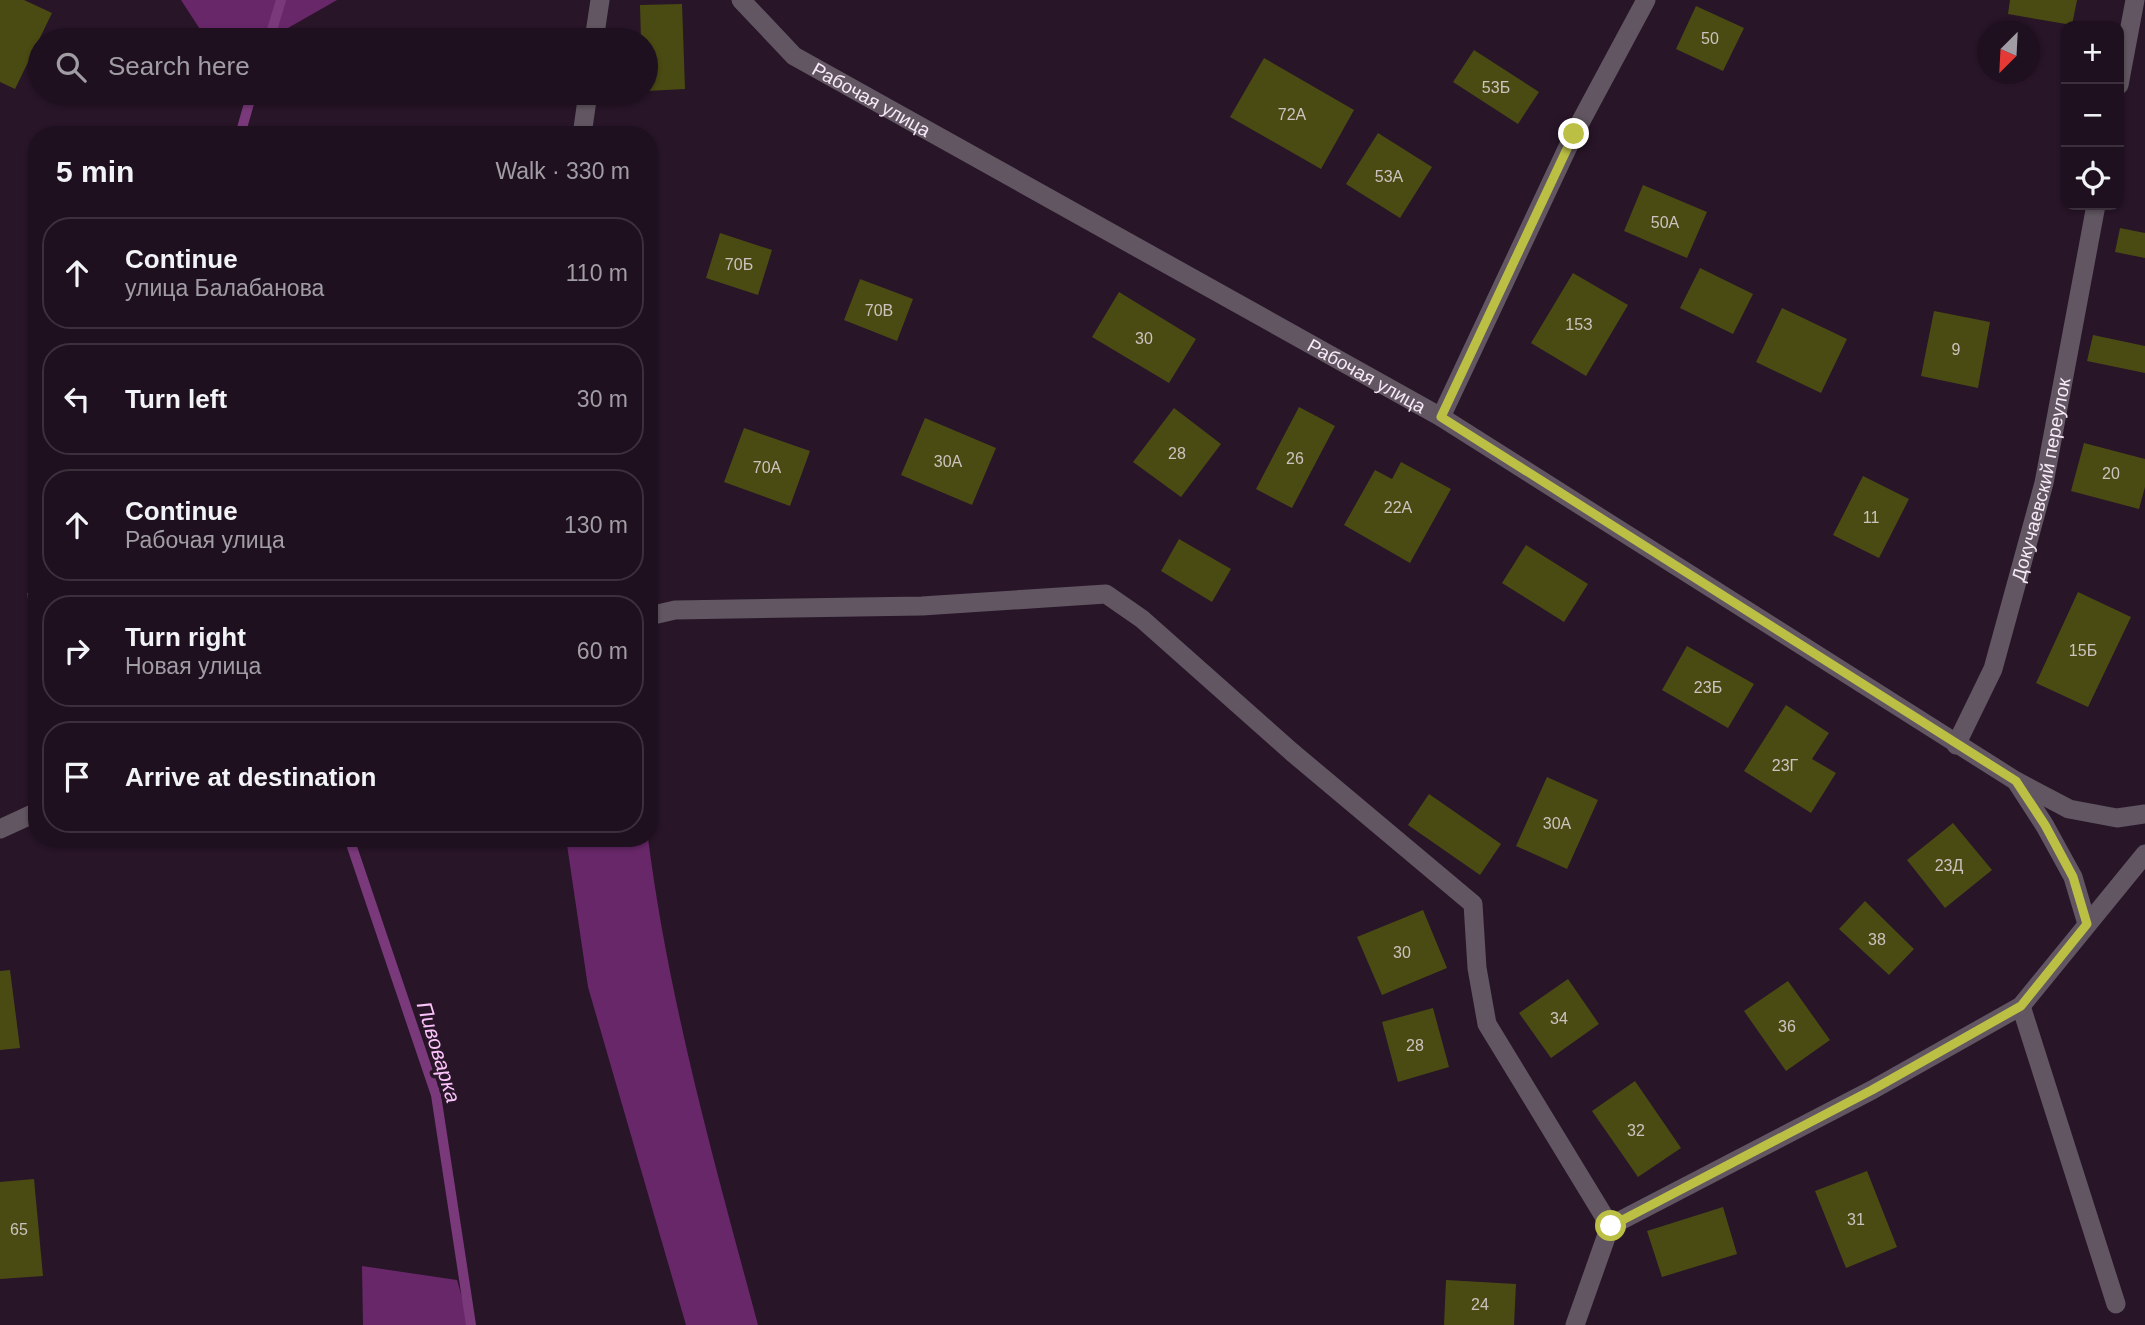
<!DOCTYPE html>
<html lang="en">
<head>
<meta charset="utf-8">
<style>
  body { margin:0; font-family:Arial,sans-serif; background:#2b1e2b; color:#f1f3f6 }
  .controls { position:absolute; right:21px; top:21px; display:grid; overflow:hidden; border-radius:14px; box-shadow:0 2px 5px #0004 }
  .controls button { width:63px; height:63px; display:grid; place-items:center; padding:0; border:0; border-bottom:2px solid #3c303c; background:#1e101e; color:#f1f3f6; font:35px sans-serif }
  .compass { position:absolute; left:1977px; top:21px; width:63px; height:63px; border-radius:50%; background:#1e101e; box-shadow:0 2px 5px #0004; rotate:204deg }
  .stop { position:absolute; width:21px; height:21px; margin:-16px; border:5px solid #bbc044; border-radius:50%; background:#fff }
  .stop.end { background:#bbc044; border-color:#fff; box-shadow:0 2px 7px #0008 }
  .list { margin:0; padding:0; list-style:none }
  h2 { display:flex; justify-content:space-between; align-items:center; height:91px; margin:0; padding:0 28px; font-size:30px }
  h2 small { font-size:23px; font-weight:400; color:#a19da4 }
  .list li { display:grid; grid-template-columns:46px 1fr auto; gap:21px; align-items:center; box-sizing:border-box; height:112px; margin:0 14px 14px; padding:0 14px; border:2px solid #3c303c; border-radius:28px }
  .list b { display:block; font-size:26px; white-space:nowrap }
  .list p { margin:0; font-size:23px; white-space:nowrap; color:#a19da4 }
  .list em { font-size:23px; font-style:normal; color:#a19da4 }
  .icon { flex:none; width:38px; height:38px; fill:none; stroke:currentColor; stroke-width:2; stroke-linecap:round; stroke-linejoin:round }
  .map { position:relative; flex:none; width:2145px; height:1325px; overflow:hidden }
  .search { position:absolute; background:#1e101e; box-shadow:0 2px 5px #0004; left:28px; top:28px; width:630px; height:77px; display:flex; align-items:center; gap:18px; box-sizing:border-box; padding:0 24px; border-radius:38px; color:#a19da4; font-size:26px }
  .panel { position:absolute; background:#1e101e; box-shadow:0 2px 5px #0004; left:28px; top:126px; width:630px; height:721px; border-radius:28px }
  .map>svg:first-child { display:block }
</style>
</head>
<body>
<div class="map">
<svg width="2145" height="1325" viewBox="0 0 2145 1325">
  <rect width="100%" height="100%" fill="#281528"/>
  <path fill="#682769" d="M181,0h156l-70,40h-60z
    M566,838h82c21,165 67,327 110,487h-72l-98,-338z
    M362,1266l95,14 13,45h-107z"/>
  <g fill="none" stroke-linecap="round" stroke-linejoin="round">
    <path stroke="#7a397b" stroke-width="10" d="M269,40l12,-40
      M240,135l12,-42
      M349,838l87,257 35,230"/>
  </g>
  <path fill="#4a4b13" d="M0,0h24l28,13 -37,76 -15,-7z
    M2010,0h67l-5,25 -64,-11z
    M682,4l3,85 -39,2v-51h-5l-1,-35z
    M1696,6l48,22 -21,43 -47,-22z
    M1474,50l65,42 -21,32 -65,-42z
    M1264,58l90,52 -33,59 -91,-52z
    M1378,133l54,34 -32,51 -54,-34z
    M1643,185l64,27 -20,46 -63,-27z
    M2120,228l25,5v25l-30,-6z
    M720,233l52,17 -14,45 -52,-17z
    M1700,268l53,26 -20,40 -53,-26z
    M1573,273l55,32 -42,71 -55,-33z
    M860,279l53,20 -16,42 -53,-21z
    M1119,292l77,47 -27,44 -77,-46z
    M1782,308l65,31 -26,54 -65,-31z
    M1934,311l56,11 -12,66 -57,-12z
    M2093,335l52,11v27l-58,-12z
    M1299,407l36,19 -43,82 -36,-19z
    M1174,408l47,36 -40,53 -48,-35z
    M925,418l71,30 -24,57 -71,-30z
    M744,428l66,23 -20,55 -66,-24z
    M2084,443l61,16v28l-6,22 -68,-18z
    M1401,462l50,27 -41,74 -66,-38 31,-55 17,9z
    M1863,476l46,23 -30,59 -46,-23z
    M1179,539l52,30 -19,33 -51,-31z
    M1526,545l62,39 -24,38 -62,-39z
    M37,592v52h-2l-8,-51z
    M2078,592l53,25 -43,90 -52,-24z
    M1687,646l67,38 -26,44 -66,-38z
    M1786,705l43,28 -17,26 24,14 -25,40 -67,-42z
    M1547,777l51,23 -31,69 -51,-23z
    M1429,794l72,50 -21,31 -72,-50z
    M1953,823l39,47 -47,38 -38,-48z
    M1865,901l49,48 -25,26 -50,-46z
    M1423,910l24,58 -65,27 -25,-58z
    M10,970l10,78 -20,2v-79z
    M1568,979l31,45 -48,34 -32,-45z
    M1788,981l42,59 -44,31 -42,-60z
    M1433,1008l16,59 -51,15 -16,-60z
    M1635,1081l46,67 -43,29 -46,-66z
    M1867,1171l30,76 -51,21 -31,-77z
    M34,1179l9,97 -43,3v-97z
    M1723,1207l14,47 -75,23 -15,-46z
    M1446,1280l70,4 -2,41h-70z"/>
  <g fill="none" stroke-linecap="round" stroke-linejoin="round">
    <path stroke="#615661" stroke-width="19" d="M649,616l26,-6 247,-4 184,-12 36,25 151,134
      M2016,781l29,45 28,51 14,47"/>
    <g stroke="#615661" stroke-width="19">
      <path id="s1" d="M741,0l53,56 647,361 575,364 53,28 48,9 28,-4"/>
      <path d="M594,40l6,-40"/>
      <path d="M2119,85l16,-85"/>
      <path d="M582,135l6,-42"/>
      <path d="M1441,417l133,-283 72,-134"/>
      <path id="s2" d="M1956,745l37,-76 51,-186 52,-278"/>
      <path d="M1293,753l180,151 4,64 10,56 123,202"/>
      <path d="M0,829l37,-17"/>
      <path d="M2021,1006l95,298"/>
      <path d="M1575,1325l35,-99 262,-136 149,-84 124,-152"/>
    </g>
  </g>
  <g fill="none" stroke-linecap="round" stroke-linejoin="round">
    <path stroke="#bbc044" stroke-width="9" d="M1574,134l-133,283 575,364 29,44 28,52 14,47 -66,82 -149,84 -261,136"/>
  </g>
  <g text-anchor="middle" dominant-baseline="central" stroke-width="7" stroke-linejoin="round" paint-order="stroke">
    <g font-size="16" fill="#ccc2be">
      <text x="1710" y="38">50</text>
      <text x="1496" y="87">53Б</text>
      <text x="1292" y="114">72А</text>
      <text x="1389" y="176">53А</text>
      <text x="1665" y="222">50А</text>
      <text x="739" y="264">70Б</text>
      <text x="879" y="310">70В</text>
      <text x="1579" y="324">15З</text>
      <text x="1144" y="338">30</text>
      <text x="1956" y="349">9</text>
      <text x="1177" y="453">28</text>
      <text x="1295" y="458">26</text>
      <text x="948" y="461">30А</text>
      <text x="767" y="467">70А</text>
      <text x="2111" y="473">20</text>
      <text x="1398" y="507">22А</text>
      <text x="1871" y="517">11</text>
      <text x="2083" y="650">15Б</text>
      <text x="1708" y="687">23Б</text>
      <text x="1785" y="765">23Г</text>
      <text x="1557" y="823">30А</text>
      <text x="1949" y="865">23Д</text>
      <text x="1877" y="939">38</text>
      <text x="1402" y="952">30</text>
      <text x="1559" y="1018">34</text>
      <text x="1787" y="1026">36</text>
      <text x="1415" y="1045">28</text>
      <text x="1636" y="1130">32</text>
      <text x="1856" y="1219">31</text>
      <text x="19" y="1229">65</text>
      <text x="1480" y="1304">24</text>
    </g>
    <g font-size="19" fill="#f7e9f7" stroke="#281528">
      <text stroke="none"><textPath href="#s1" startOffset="166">Рабочая улица</textPath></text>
      <text stroke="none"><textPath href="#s1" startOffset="733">Рабочая улица</textPath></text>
      <text stroke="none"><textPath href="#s2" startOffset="280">Докучаевский переулок</textPath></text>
    </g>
    <g font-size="21" font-style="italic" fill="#fbc3fa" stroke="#281528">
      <text transform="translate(439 1052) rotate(73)">Пивоварка</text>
    </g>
  </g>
</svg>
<div class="controls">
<button>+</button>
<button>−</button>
<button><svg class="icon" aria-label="locate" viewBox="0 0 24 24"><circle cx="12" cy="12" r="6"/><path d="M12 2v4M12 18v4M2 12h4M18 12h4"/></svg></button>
</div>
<svg class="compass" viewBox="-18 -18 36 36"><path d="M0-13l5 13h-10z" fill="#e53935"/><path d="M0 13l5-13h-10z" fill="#a19da4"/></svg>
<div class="stop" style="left:1611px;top:1226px"></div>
<div class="stop end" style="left:1574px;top:134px"></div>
<div class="search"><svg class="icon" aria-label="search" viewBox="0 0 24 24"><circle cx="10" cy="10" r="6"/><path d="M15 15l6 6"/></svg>Search here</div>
<section class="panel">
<h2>5 min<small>Walk · 330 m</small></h2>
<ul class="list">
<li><svg class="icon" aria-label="ahead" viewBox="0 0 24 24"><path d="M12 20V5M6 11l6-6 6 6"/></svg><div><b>Continue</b><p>улица Балабанова</p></div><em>110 m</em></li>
<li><svg class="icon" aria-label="left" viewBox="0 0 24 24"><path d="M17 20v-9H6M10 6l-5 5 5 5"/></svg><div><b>Turn left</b></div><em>30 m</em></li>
<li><svg class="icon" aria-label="ahead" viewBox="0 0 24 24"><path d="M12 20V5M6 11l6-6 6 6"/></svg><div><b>Continue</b><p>Рабочая улица</p></div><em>130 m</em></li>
<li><svg class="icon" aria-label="right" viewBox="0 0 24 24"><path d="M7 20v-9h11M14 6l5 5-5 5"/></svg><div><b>Turn right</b><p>Новая улица</p></div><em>60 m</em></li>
<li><svg class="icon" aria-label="arrive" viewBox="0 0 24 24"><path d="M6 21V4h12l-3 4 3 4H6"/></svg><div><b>Arrive at destination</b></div></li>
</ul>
</section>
</div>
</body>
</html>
